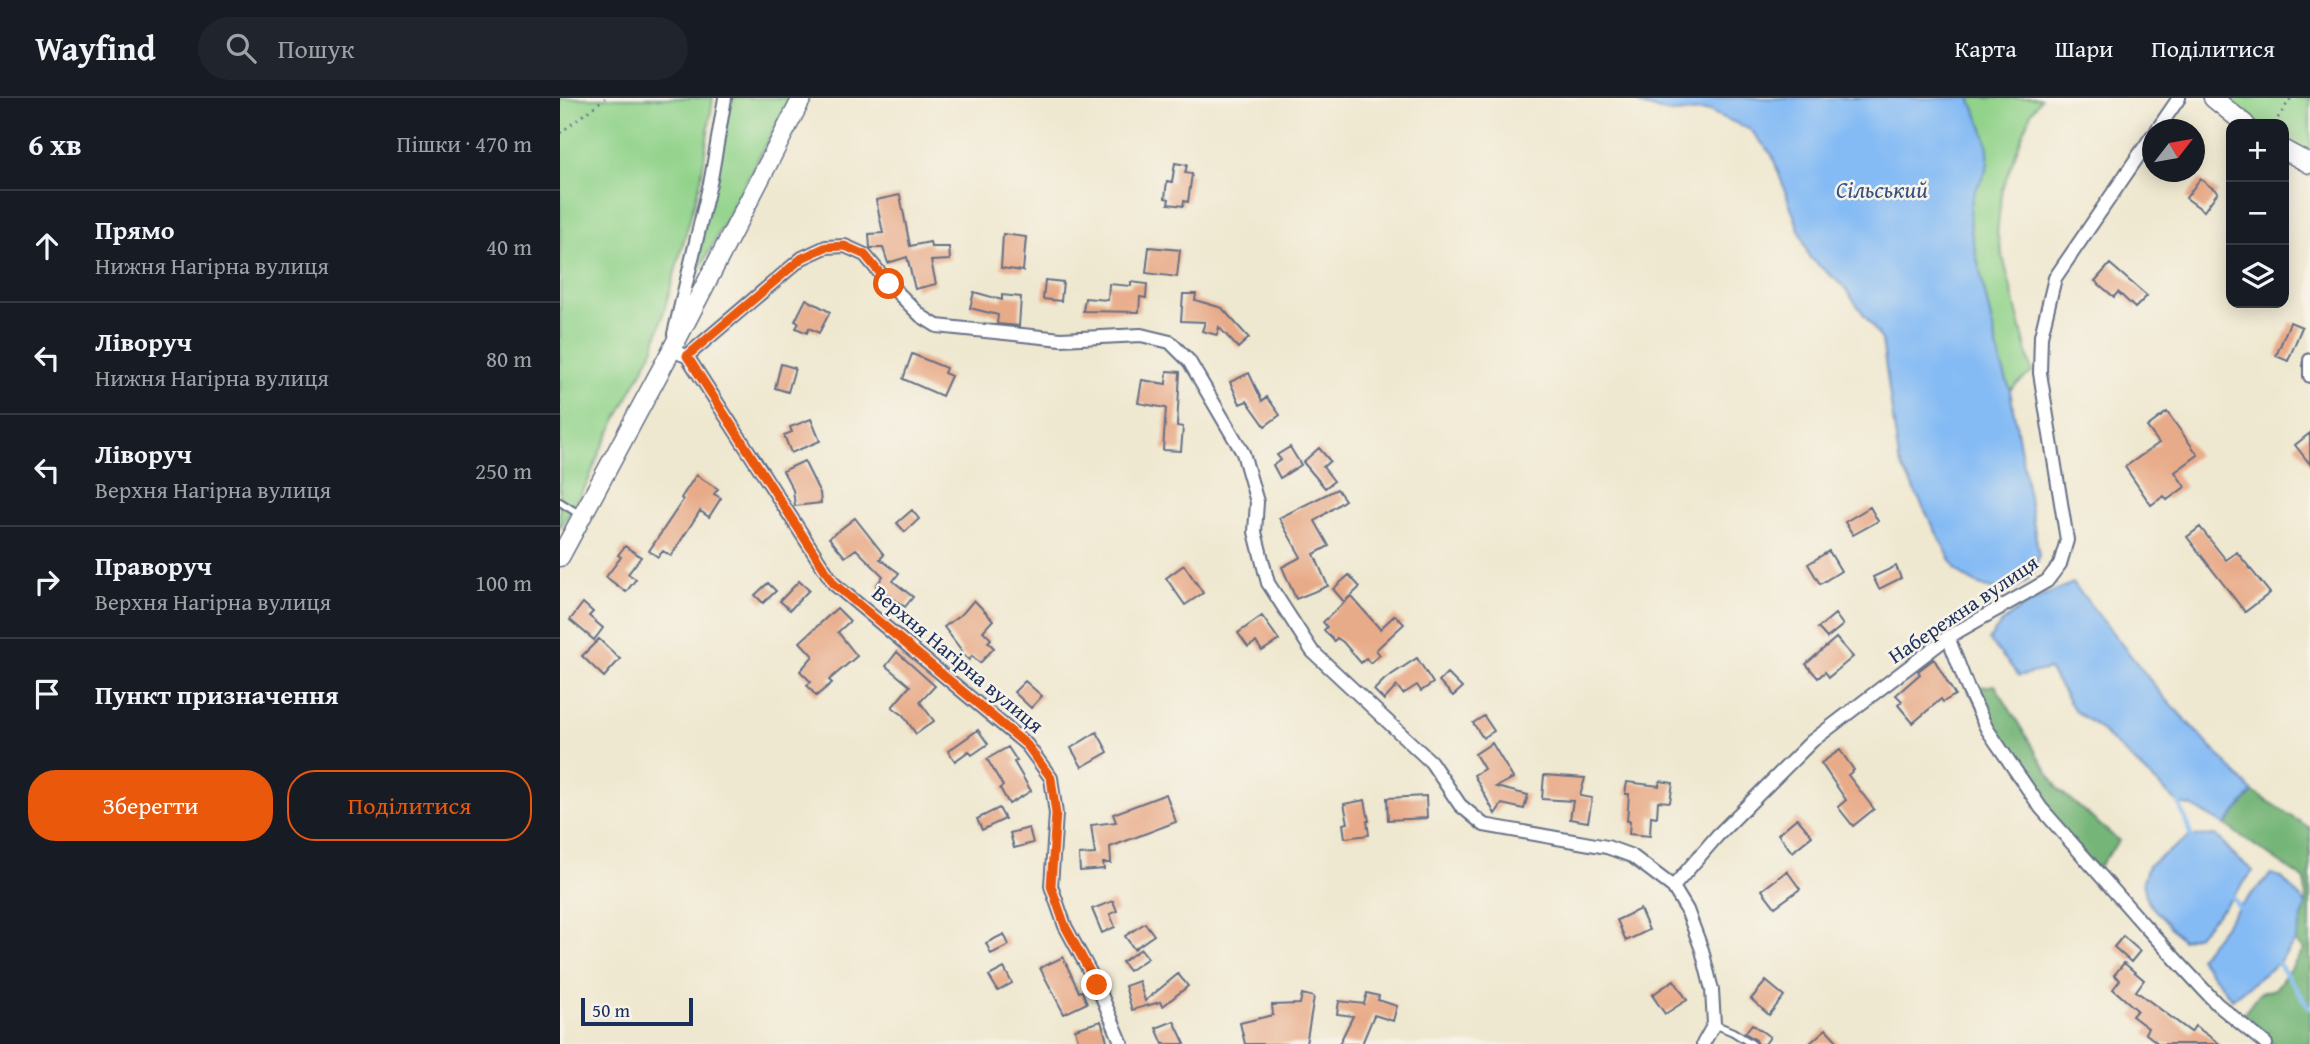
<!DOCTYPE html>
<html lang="uk">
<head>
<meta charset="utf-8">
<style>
  body { margin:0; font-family:"Gentium Book Plus",serif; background:#20242c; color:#f1f3f6 }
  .controls { position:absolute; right:21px; top:21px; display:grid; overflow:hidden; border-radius:14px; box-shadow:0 4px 18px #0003 }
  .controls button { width:63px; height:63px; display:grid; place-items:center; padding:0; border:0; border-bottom:2px solid #363941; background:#171b24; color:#f1f3f6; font:35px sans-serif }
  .compass { position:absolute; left:1582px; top:21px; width:63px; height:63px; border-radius:50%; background:#171b24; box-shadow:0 4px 18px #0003; rotate:59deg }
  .scale { position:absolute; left:21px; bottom:18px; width:112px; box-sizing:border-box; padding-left:7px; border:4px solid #1b2f5e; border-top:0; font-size:19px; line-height:24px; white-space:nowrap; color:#1b2f5e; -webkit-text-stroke:5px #f7f3e8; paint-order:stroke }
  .stop { position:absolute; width:21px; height:21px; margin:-16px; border:5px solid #ea580c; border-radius:50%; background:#fff }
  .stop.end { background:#ea580c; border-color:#fff; box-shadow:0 2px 7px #0008 }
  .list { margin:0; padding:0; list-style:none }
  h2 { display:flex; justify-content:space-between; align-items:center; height:91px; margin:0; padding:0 28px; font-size:30px }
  h2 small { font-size:23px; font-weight:400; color:#9ea1a6 }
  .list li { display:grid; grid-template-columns:46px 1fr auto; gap:21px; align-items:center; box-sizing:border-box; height:112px; padding:0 28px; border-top:2px solid #363941 }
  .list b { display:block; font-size:26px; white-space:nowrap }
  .list p { margin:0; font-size:23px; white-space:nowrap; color:#9ea1a6 }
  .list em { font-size:23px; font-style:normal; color:#9ea1a6 }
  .actions { display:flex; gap:14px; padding:21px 28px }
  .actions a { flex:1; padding:16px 0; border:2px solid #ea580c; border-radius:28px; text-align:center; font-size:24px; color:#ea580c }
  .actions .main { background:#ea580c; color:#fff }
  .icon { flex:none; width:38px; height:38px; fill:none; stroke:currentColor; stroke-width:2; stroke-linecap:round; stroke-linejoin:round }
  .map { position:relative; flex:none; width:1750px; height:946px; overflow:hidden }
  header { display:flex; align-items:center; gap:42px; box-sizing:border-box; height:98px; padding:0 35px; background:#171b24; border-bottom:2px solid #363941 }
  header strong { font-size:33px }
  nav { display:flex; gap:38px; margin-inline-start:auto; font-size:24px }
  .search { width:490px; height:63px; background:#20242c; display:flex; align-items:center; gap:18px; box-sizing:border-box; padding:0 24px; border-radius:38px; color:#9ea1a6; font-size:26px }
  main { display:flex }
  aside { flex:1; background:#171b24 }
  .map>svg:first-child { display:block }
</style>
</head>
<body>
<header>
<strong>Wayfind</strong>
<div class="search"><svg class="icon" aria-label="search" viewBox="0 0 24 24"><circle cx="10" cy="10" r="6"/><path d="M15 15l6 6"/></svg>Пошук</div>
<nav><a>Карта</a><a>Шари</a><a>Поділитися</a></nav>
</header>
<main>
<aside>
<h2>6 хв<small>Пішки · 470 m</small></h2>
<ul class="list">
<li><svg class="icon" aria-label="ahead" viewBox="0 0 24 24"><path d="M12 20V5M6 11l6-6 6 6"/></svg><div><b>Прямо</b><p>Нижня Нагірна вулиця</p></div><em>40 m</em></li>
<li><svg class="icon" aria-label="left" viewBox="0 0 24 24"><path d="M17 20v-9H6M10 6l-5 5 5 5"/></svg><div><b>Ліворуч</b><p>Нижня Нагірна вулиця</p></div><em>80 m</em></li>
<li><svg class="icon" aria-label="left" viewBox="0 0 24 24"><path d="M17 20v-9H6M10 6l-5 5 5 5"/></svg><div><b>Ліворуч</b><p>Верхня Нагірна вулиця</p></div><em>250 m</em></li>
<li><svg class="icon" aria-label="right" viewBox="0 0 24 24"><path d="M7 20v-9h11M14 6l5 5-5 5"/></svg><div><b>Праворуч</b><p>Верхня Нагірна вулиця</p></div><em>100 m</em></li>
<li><svg class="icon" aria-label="arrive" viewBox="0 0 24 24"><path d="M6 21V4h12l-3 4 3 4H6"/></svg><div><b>Пункт призначення</b></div></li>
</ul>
<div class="actions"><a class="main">Зберегти</a><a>Поділитися</a></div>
</aside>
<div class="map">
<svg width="1750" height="946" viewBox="0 0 1750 946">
  <rect width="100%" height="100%" fill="#f7f3e8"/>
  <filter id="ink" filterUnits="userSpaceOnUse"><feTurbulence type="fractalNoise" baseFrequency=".0143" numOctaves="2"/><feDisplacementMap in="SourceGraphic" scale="14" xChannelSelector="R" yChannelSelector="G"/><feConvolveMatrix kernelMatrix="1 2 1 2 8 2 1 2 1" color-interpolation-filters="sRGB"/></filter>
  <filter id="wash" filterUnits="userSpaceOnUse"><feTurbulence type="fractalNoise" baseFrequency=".00686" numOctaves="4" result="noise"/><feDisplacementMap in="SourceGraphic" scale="28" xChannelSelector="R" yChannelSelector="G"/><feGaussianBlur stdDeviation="1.57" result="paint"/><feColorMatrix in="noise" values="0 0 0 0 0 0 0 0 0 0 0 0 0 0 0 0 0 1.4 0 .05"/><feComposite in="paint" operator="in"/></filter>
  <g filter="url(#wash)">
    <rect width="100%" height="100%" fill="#efe8d0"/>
    <path fill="#92d38b" stroke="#568174" stroke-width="2" d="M0,0h153l-12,82 -48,170 -53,101 -13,33 -27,44z
      M167,0h63l-90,171 -5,-1z
      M1378,0h103l-10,15 -29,77 -5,43 35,139 -22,18 -10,-30 -29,-128 -1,-20z
      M1653,0h97v66l-26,-14v-26h-39z"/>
    <path fill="#75b577" stroke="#48726a" stroke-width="2" d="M1435,587l64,105 60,51 -22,28 -35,-37 -94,-143z
      M1693,694l57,36v216h-38l-31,-27 19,-24 15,-4 29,-39 -9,-8 11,-38 -1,-24 -80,-55z"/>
    <path fill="#85bbf4" stroke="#5075a9" stroke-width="2" d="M1074,0h336c9,20 23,48 17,70 -3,9 -9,17 -13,25 -5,13 -4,26 -3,39l29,128 10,30 29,165c-9,47 -54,41 -83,15l-57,-109 -17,-121 -38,-53 -35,-30 -37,-102 -21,-25 -42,-19 -39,2 -29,-8z
      M1513,485l90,113 90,96 -28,33 -34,-19 -12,-2 -85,-80 -19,-13 -26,-42 -30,7 -30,-36c18,-31 53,-43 84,-57z
      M1656,737l20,22 17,14 -21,27 -34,37 -16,5 -35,-39 -4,-20 5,-15 41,-29z
      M1711,776l10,3 25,27 -11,38 -17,21 -46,36 -33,-41 40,-51z"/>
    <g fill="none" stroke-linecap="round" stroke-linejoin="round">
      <path stroke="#85bbf4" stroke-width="4.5" d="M1618,702l15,41
        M1670,796l11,16
        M1716,862l34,48"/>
    </g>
    <g id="blocks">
      <path fill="#e8ab89" d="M615,65l12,2 -2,8 7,1 -4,28 -4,-1 -1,5 -15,-2 1,-5 -4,-1 2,-17 5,1z
        M1640,81l18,13 -14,19 -18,-13z
        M340,97l10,51 20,-4 1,5h18l1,13 -19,1 5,23 -21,5 -8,-32 -19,6 -5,-15h-13l-1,-14 14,-1 -7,-33z
        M443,136l23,3 -3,34 -22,-3z
        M589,149l31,3 -3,27 -31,-4z
        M1550,166l37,32 -12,12 -17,-16 -4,5 -19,-16z
        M485,182l18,2 -2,19 -18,-2z
        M571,184l16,2 -1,14 -6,-1 -1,15 -56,-1 2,-13 23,2 1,-16 22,2z
        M414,194l28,8v-5l19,2 -2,29 -22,-2 1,-9 -28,-7z
        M623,196h13l-1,6 27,8 27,30 -11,10 -19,-21 -2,8 -15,-4 3,-9 -24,-1z
        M246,201l24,13 -11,21 -10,-5 -2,5 -11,-5 3,-5 -4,-2z
        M1730,224l12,5 -14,34 -12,-5z
        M352,256l34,14 -2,5 7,3 -9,20 -39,-17z
        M221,266l14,4 -7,24 -13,-4z
        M607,273l13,1 -3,54 6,1 -2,24 -18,-1 3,-42 -28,-5 4,-23 24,4z
        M689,275l13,28 5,-4 13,18 -15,11 -18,-25 -7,3 -10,-22z
        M1607,314l31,43 -23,17 10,15 -18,13 -3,-4 -13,9 -26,-38 34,-24 -12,-16z
        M251,321l9,22 -29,12 -7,-18 8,-3 -2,-5z
        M1750,335v31l-15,-19z
        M730,349l11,18 -21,13 -7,-13 8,-5 -4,-5z
        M759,350l11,13 -7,6 11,14 -9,7 -22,-26z
        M244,363l16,32 1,10 -26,3 -2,-16 -10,-19z
        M136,377l22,14 -4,5 7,4 -12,19 -9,-6 -29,45 -8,-5 -5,6 -9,-6 34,-51 -2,-2z
        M777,391l8,11 -30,21 14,25 -15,8 14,32 -32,13 -14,-32 19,-10 -22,-39z
        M1310,409l8,14 -25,14 -8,-13z
        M352,412l7,9 -14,13 -8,-9z
        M295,420l29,37 -4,4 19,14 -6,8 20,16 -8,10 -29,-21 7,-10 -27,-27 -11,8 -16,-19z
        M1640,429l26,33 11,-8 33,41 -25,19 -58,-75z
        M65,448l16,11 -13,17 8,5 -10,13 -20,-15 15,-20 -3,-2z
        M1269,453l12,20 -21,13 -12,-20z
        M624,467l19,28 -18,12 -19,-27z
        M1336,468l5,12 -22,11 -6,-12z
        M789,477l11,12 -16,15 -11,-13z
        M239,483l10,9 -19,20 -10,-9z
        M208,485l8,8 -13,12 -8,-8z
        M791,498l29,33 15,-14 9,9 -26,24 -2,2 4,5 -10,8 -4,-5 -5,5 -18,-21 -6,-4 -3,3 -10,-11 3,-3 -4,-5z
        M414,502l19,20 -10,11 8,8 -3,3 6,6 -14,15 -8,-7 -3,4 -9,-8 2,-1 -18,-24 19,-14z
        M23,505l10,9 -4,4 14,12 -9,12 -24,-20z
        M277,510l13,13 -12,11 19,24 -28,24 3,3 -16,13 -9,-11 4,-3 -11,-11 13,-15 -13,-14z
        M1275,516l8,11 -16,13 -9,-10z
        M702,518l17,24 -17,11 -6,-9 -8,5 -10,-14z
        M1276,540l17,19 -24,20 -4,-5 -7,6 -12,-14z
        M39,541l21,20 -16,18 -22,-21z
        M337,554l38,34 -15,16 14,19 -18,13 -13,-19 -11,-8 18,-21 -24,-20z
        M857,560l16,25 -12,8 -4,-6 -14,9 -6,-8 -13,14 -10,-10 11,-11z
        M1374,561l21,36 -12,7 -2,-3 -28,24 -15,-18 4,-4 -6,-6 24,-21 -2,-3z
        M887,575l15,15 -9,8 -14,-15z
        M465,583l17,15 -11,12 -17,-16z
        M924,618l10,15 -11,7 -10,-15z
        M418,632l10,14 -16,11 -3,-4 -14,10 -7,-10z
        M537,634l11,20 -26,15 -11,-19z
        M932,645l21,35 -17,9 32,8 -4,14 -22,-5 -7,10 -21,-39 10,-6 -9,-15z
        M448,649l9,14 -3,1 17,29 -22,13 -9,-16 3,-2 -16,-27z
        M1280,652l14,20 -6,5 26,34 -21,17 -15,-19 8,-7 -25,-37z
        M984,677l41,3 -5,18 12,2 -4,24 -18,-3 3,-18 -31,-2z
        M1100,683l13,2 -3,19 -12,-1 -1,16 -6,-1 -1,20 -21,-2 1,-13h-3l2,-27h-4l2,-12 32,4z
        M606,696l10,28 -66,25 1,16h-8l1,6 -24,2 -1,-16 16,-1 -4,-29 25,-3 -3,-8z
        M866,698l1,22 -39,2 -1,-22z
        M805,702l4,21h-2l2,14 -24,3 -2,-14 5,-1 -4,-19z
        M439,710l6,11 -23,11 -5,-11z
        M1237,720l15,18 -20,16 -14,-18z
        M469,730l4,15 -19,5 -4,-15z
        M1227,773l13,18 -25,18 -13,-17z
        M553,803l4,10 -7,3 5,13 -13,6 -10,-24z
        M1080,811l9,21 -23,11 -9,-21z
        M585,825l9,12 -20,14 -9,-13z
        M444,836l5,11 -18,9 -5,-11z
        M1563,838l17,15 -9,11 -17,-15z
        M581,851l7,9 -19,13 -7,-9z
        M503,859l16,35 3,-1 5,12 -23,11 -24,-46z
        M1564,865l20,17 -8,11 55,41 4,-6 25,18h-61l-14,-11 3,-5 -16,-12 5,-6 -24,-21 7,-9 -6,-5z
        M444,870l8,15 -14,8 -9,-15z
        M618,876l10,12 -25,20 -3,-4 -28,8 -7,-24 14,-5 6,20z
        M1114,882l13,20 -22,14 -13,-19z
        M1206,883l18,15 -15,19 -18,-16z
        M807,895l12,3 -1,4 19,6 -4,15 -19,-6 -12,29h-23l14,-28 -16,-2 2,-13 25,3z
        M742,896l12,3 -8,47h-61l-5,-21 33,-8 -1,-10 28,-1z
        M541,923l7,23h-29l-4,-15z
        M614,923l11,23h-22l-7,-16z
        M1192,926l18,13 -5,7h-7l-2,-4 -11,-7z
        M1266,931l14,15h-31z"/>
    </g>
  </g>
  <g filter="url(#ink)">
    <use href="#blocks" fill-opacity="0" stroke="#657086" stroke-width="2"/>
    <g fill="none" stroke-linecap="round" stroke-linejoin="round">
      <g stroke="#657086" stroke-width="10">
        <path id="service" d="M0,404l22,14
          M1154,926l19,8 19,12"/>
      </g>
      <g stroke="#657086" stroke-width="16">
        <path id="minor" d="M1597,32l22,-32
          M114,236l37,-155 14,-81
          M121,256l6,2 147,228 193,161 24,33 5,36 -5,72 14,40 32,59 25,59
          M127,258l115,-98 24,-11 19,-1 20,9 24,29 32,32 16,10 124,13 80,-4 29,7 19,19 54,92 14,49 -2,30 13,51 44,68 119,111 29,43 24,20 123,22 25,9 41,31 14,23 15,40 10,40 2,34 -11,20
          M1750,262v16
          M1388,539l20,52 19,40 54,79 103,117 73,79 49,40
          M1113,789l44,-51 95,-95 136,-104 99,-56 13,-17 7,-24 -27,-167 1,-37 14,-58 97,-142"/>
      </g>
      <g stroke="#657086" stroke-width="21">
        <path id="secondary" d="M1653,0l32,26
          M1724,52l26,14
          M0,459l111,-206 131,-253"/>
      </g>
      <path stroke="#657086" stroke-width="2.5" stroke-dasharray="2 5" stroke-linecap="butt" d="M1714,26l17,-26
        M0,35l45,-35"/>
      <use href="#service" stroke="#fff" stroke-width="6"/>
      <use href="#minor" stroke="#fff" stroke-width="12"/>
      <use href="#secondary" stroke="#fff" stroke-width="18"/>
    </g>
  </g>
  <g fill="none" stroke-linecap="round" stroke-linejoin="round" filter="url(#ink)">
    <path stroke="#ea580c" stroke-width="9" d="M329,186l-24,-29 -20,-9 -19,1 -24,11 -115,98 147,228 193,161 24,33 5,36 -5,72 14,40 32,59"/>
  </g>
  <g text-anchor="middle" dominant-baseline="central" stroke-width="5" stroke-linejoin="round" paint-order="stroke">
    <g font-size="21" fill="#1b2f5e" stroke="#f7f3e8">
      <text transform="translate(1403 511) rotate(-34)">Набережна вулиця</text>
      <text transform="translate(398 561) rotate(40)">Верхня Нагірна вулиця</text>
    </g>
    <g font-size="23" font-style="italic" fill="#365284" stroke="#f7f3e8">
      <text x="1322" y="91">Сільський</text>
    </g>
  </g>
</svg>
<div class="controls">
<button>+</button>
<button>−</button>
<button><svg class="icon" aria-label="layers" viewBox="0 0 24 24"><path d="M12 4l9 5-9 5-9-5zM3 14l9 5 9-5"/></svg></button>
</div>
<svg class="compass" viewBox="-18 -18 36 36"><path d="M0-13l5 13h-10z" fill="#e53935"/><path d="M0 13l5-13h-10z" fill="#9ea1a6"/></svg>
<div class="scale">50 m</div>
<div class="stop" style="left:329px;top:186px"></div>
<div class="stop end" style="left:537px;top:887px"></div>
</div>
</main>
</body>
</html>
